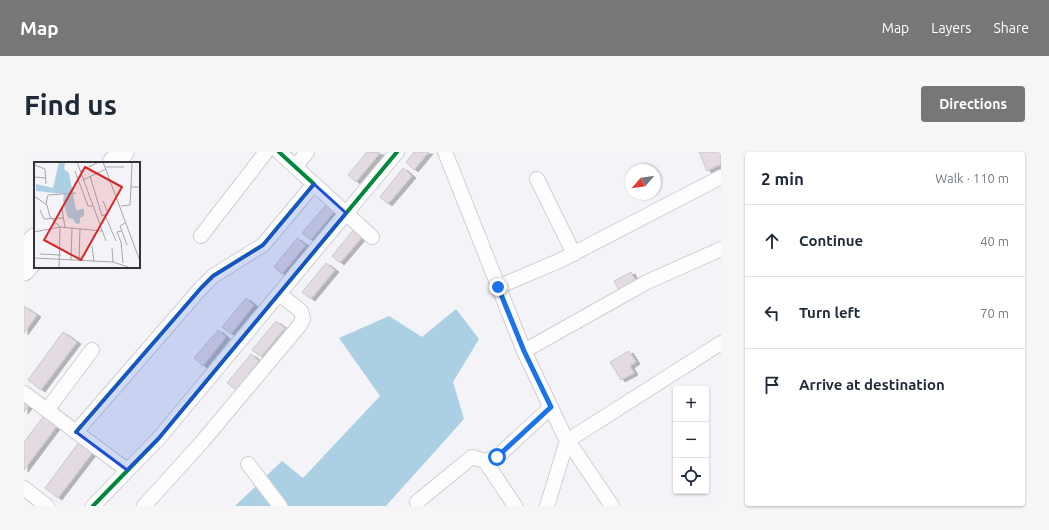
<!DOCTYPE html>
<html lang="en">
<head>
<meta charset="utf-8">
<style>
  body { margin:0; font-family:Ubuntu,sans-serif; background:#f6f6f7; color:#1f2937 }
  .controls { position:absolute; right:12px; bottom:12px; display:grid; overflow:hidden; border-radius:4px; box-shadow:0 1px 3px #0004 }
  .controls button { width:36px; height:36px; display:grid; place-items:center; padding:0; border:0; border-bottom:1px solid #e0e1e3; background:#fff; color:#1f2937; font:20px sans-serif }
  .compass { position:absolute; left:601px; top:12px; width:36px; height:36px; border-radius:50%; background:#fff; box-shadow:0 1px 3px #0004; rotate:241deg }
  .stop { position:absolute; width:12px; height:12px; margin:-9px; border:3px solid #1a73e8; border-radius:50%; background:#fff }
  .stop.end { background:#1a73e8; border-color:#fff; box-shadow:0 1px 4px #0008 }
  .list { margin:0; padding:0; list-style:none }
  h2 { display:flex; justify-content:space-between; align-items:center; height:52px; margin:0; padding:0 16px; font-size:17px }
  h2 small { font-size:13px; font-weight:400; color:#747a83 }
  .list li { display:grid; grid-template-columns:26px 1fr auto; gap:12px; align-items:center; box-sizing:border-box; height:72px; padding:0 16px; border-top:1px solid #e0e1e3 }
  .list b { display:block; font-size:15px; white-space:nowrap }
  .list em { font-size:13px; font-style:normal; color:#747a83 }
  .icon { flex:none; width:22px; height:22px; fill:none; stroke:currentColor; stroke-width:2; stroke-linecap:round; stroke-linejoin:round }
  .map { position:relative; flex:none; width:697px; height:354px; overflow:hidden; border-radius:4px }
  header { display:flex; align-items:center; gap:24px; box-sizing:border-box; height:56px; padding:0 20px; background:#77777a; color:#fff }
  header strong { font-size:19px }
  nav { display:flex; gap:22px; margin-inline-start:auto; font-size:14px }
  .intro { display:flex; align-items:center; justify-content:space-between; box-sizing:border-box; height:96px; padding:0 24px }
  h1 { margin:0; font-size:28px }
  .button { padding:10px 18px; border-radius:4px; background:#77777a; color:#fff; font-size:14px; font-weight:700 }
  main { display:flex; gap:24px; padding:0 24px }
  aside { flex:1; background:#fff; border-radius:4px; box-shadow:0 1px 3px #0004 }
  .map>svg:first-child { display:block }
</style>
</head>
<body>
<header>
<strong>Map</strong>
<nav><a>Map</a><a>Layers</a><a>Share</a></nav>
</header>
<div class="intro"><h1>Find us</h1><a class="button">Directions</a></div>
<main>
<div class="map">
<svg width="697" height="354" viewBox="0 0 697 354">
  <defs>
    <filter id="shadow"><feDropShadow dx="4" dy="2" stdDeviation="0" flood-color="#0004"/></filter>
  </defs>
  <rect width="100%" height="100%" fill="#f4f4f8"/>
  <path fill="#abd0e3" d="M432,157l23,30 -26,43 11,37 -78,87h-151l47,-45 21,17 77,-82 -41,-58 50,-22 33,21z"/>
  <path fill="#e4dae2" stroke="#c9c7ca" filter="url(#shadow)" d="M343,0l13,1 -24,29 -8,-7z
    M390,0h15l-15,18 -8,-8z
    M675,0h22v12l-14,7z
    M379,16l9,8 -24,28 -8,-7z
    M302,53l8,7 -23,28 -9,-7z
    M331,76l9,7 -24,28 -8,-7z
    M273,86l9,7 -24,29 -8,-7z
    M302,111l9,7 -24,29 -9,-7z
    M607,120l5,9 -17,9 -5,-9z
    M222,146l8,7 -23,29 -9,-7z
    M0,154l13,9 -13,18z
    M252,169l9,7 -24,29 -9,-7z
    M194,178l8,7 -23,29 -9,-8z
    M39,180l14,10 -36,48 -13,-10z
    M605,199l7,11 -6,4 4,7 -13,7 -11,-18z
    M227,202l8,7 -23,29 -9,-7z
    M0,245l7,6 -7,9z
    M23,260l13,10 -36,48v-28z
    M56,289l14,10 -36,47 -13,-10z"/>
  <g fill="none" stroke-linecap="round" stroke-linejoin="round">
    <g stroke="#d0d0d3" stroke-width="16">
      <path id="minor" d="M421,0l79,199 40,84 48,71
        M272,14l11,-14
        M513,27l37,75
        M290,32l58,53
        M177,84l65,-84
        M474,135l63,-27 160,-83
        M500,199l123,-69 74,-33
        M0,241l103,77
        M23,258l45,-60
        M52,280l125,-144 12,-12 50,-31 51,-61 -35,-32
        M461,309l30,45
        M224,312l32,42
        M0,336l23,18
        M393,350l55,-45 13,4 12,-4 54,-50
        M69,354l66,-68 238,-286
        M120,354l58,-64 97,-116 4,-7 -2,-8 -22,-17
        M523,354l20,-65 154,-98"/>
    </g>
    <g stroke="#d0d0d3" stroke-width="23">
      <path id="highway" d="M89,11l10,-11
        M0,100l11,-13
        M0,118l11,-13"/>
    </g>
    <use href="#minor" stroke="#fdfdfe" stroke-width="14"/>
    <use href="#highway" stroke="#fdfdfe" stroke-width="21"/>
    <g stroke="#fff" stroke-width="6">
      <path id="cycleway" d="M52,280l125,-144 12,-12 50,-31 51,-61 -35,-32
        M69,354l66,-68 238,-286"/>
    </g>
    <use href="#cycleway" stroke="#00873e" stroke-width="4"/>
  </g>
  <g fill="none" stroke-linecap="round" stroke-linejoin="round">
    <path stroke="#1a73e8" stroke-width="5" d="M473,305l54,-50 -27,-56 -26,-64"/>
  </g>
  <path fill="#1d4ed8" fill-opacity="0.2" stroke="#1d4ed8" stroke-width="3" stroke-linejoin="round" d="M290,32l32,29 -187,225 -32,32 -51,-38 125,-144 12,-12 50,-31z"/>
  <g transform="translate(10 10)">
    <rect width="106" height="106" fill="#f4f4f8"/>
    <path d="M25,0h6l-1,7 5,4 7,37 8,-1v7l-4,2v5l-4,1 -3,-5 -5,-1 -5,-17 1,-7 -28,-3v-7l17,4z" fill="#abd0e3"/>
    <path fill="none" stroke="#a7a7aa" stroke-width="1" d="M43,0l29,79M69,0l37,99M1,3l10,4 1,15M72,5h18M41,9l13,35h4M46,9l19,-9M56,14l12,40 6,-3 -5,-12M0,18l1,-3 11,1M49,18l23,-11M97,25l1,-25M0,34l13,9 3,12 10,10 -1,41M12,42l2,-9 28,-2M87,44l9,-1 1,-18h9M28,46l3,20M6,48l4,9 19,-1M71,53l11,26M91,61l-5,3 7,19M87,69l-4,1 4,10 2,21M0,74v-4l26,-5 42,4M58,84l2,16M78,86l1,14M6,92l21,1M0,96l79,4 18,6M37,98l1,-32M45,99l1,-32"/>
    <path fill="#d62828" fill-opacity="0.15" stroke="#d62828" stroke-width="2" d="M51,5l37,20 -41,73 -37,-20z"/>
    <rect width="106" height="106" fill="none" stroke="#333336" stroke-width="2"/>
  </g>
</svg>
<div class="controls">
<button>+</button>
<button>−</button>
<button><svg class="icon" aria-label="locate" viewBox="0 0 24 24"><circle cx="12" cy="12" r="6"/><path d="M12 2v4M12 18v4M2 12h4M18 12h4"/></svg></button>
</div>
<svg class="compass" viewBox="-18 -18 36 36"><path d="M0-13l5 13h-10z" fill="#e53935"/><path d="M0 13l5-13h-10z" fill="#747a83"/></svg>
<div class="stop" style="left:473px;top:305px"></div>
<div class="stop end" style="left:474px;top:135px"></div>
</div>
<aside>
<h2>2 min<small>Walk · 110 m</small></h2>
<ul class="list">
<li><svg class="icon" aria-label="ahead" viewBox="0 0 24 24"><path d="M12 20V5M6 11l6-6 6 6"/></svg><div><b>Continue</b></div><em>40 m</em></li>
<li><svg class="icon" aria-label="left" viewBox="0 0 24 24"><path d="M17 20v-9H6M10 6l-5 5 5 5"/></svg><div><b>Turn left</b></div><em>70 m</em></li>
<li><svg class="icon" aria-label="arrive" viewBox="0 0 24 24"><path d="M6 21V4h12l-3 4 3 4H6"/></svg><div><b>Arrive at destination</b></div></li>
</ul>
</aside>
</main>
</body>
</html>
